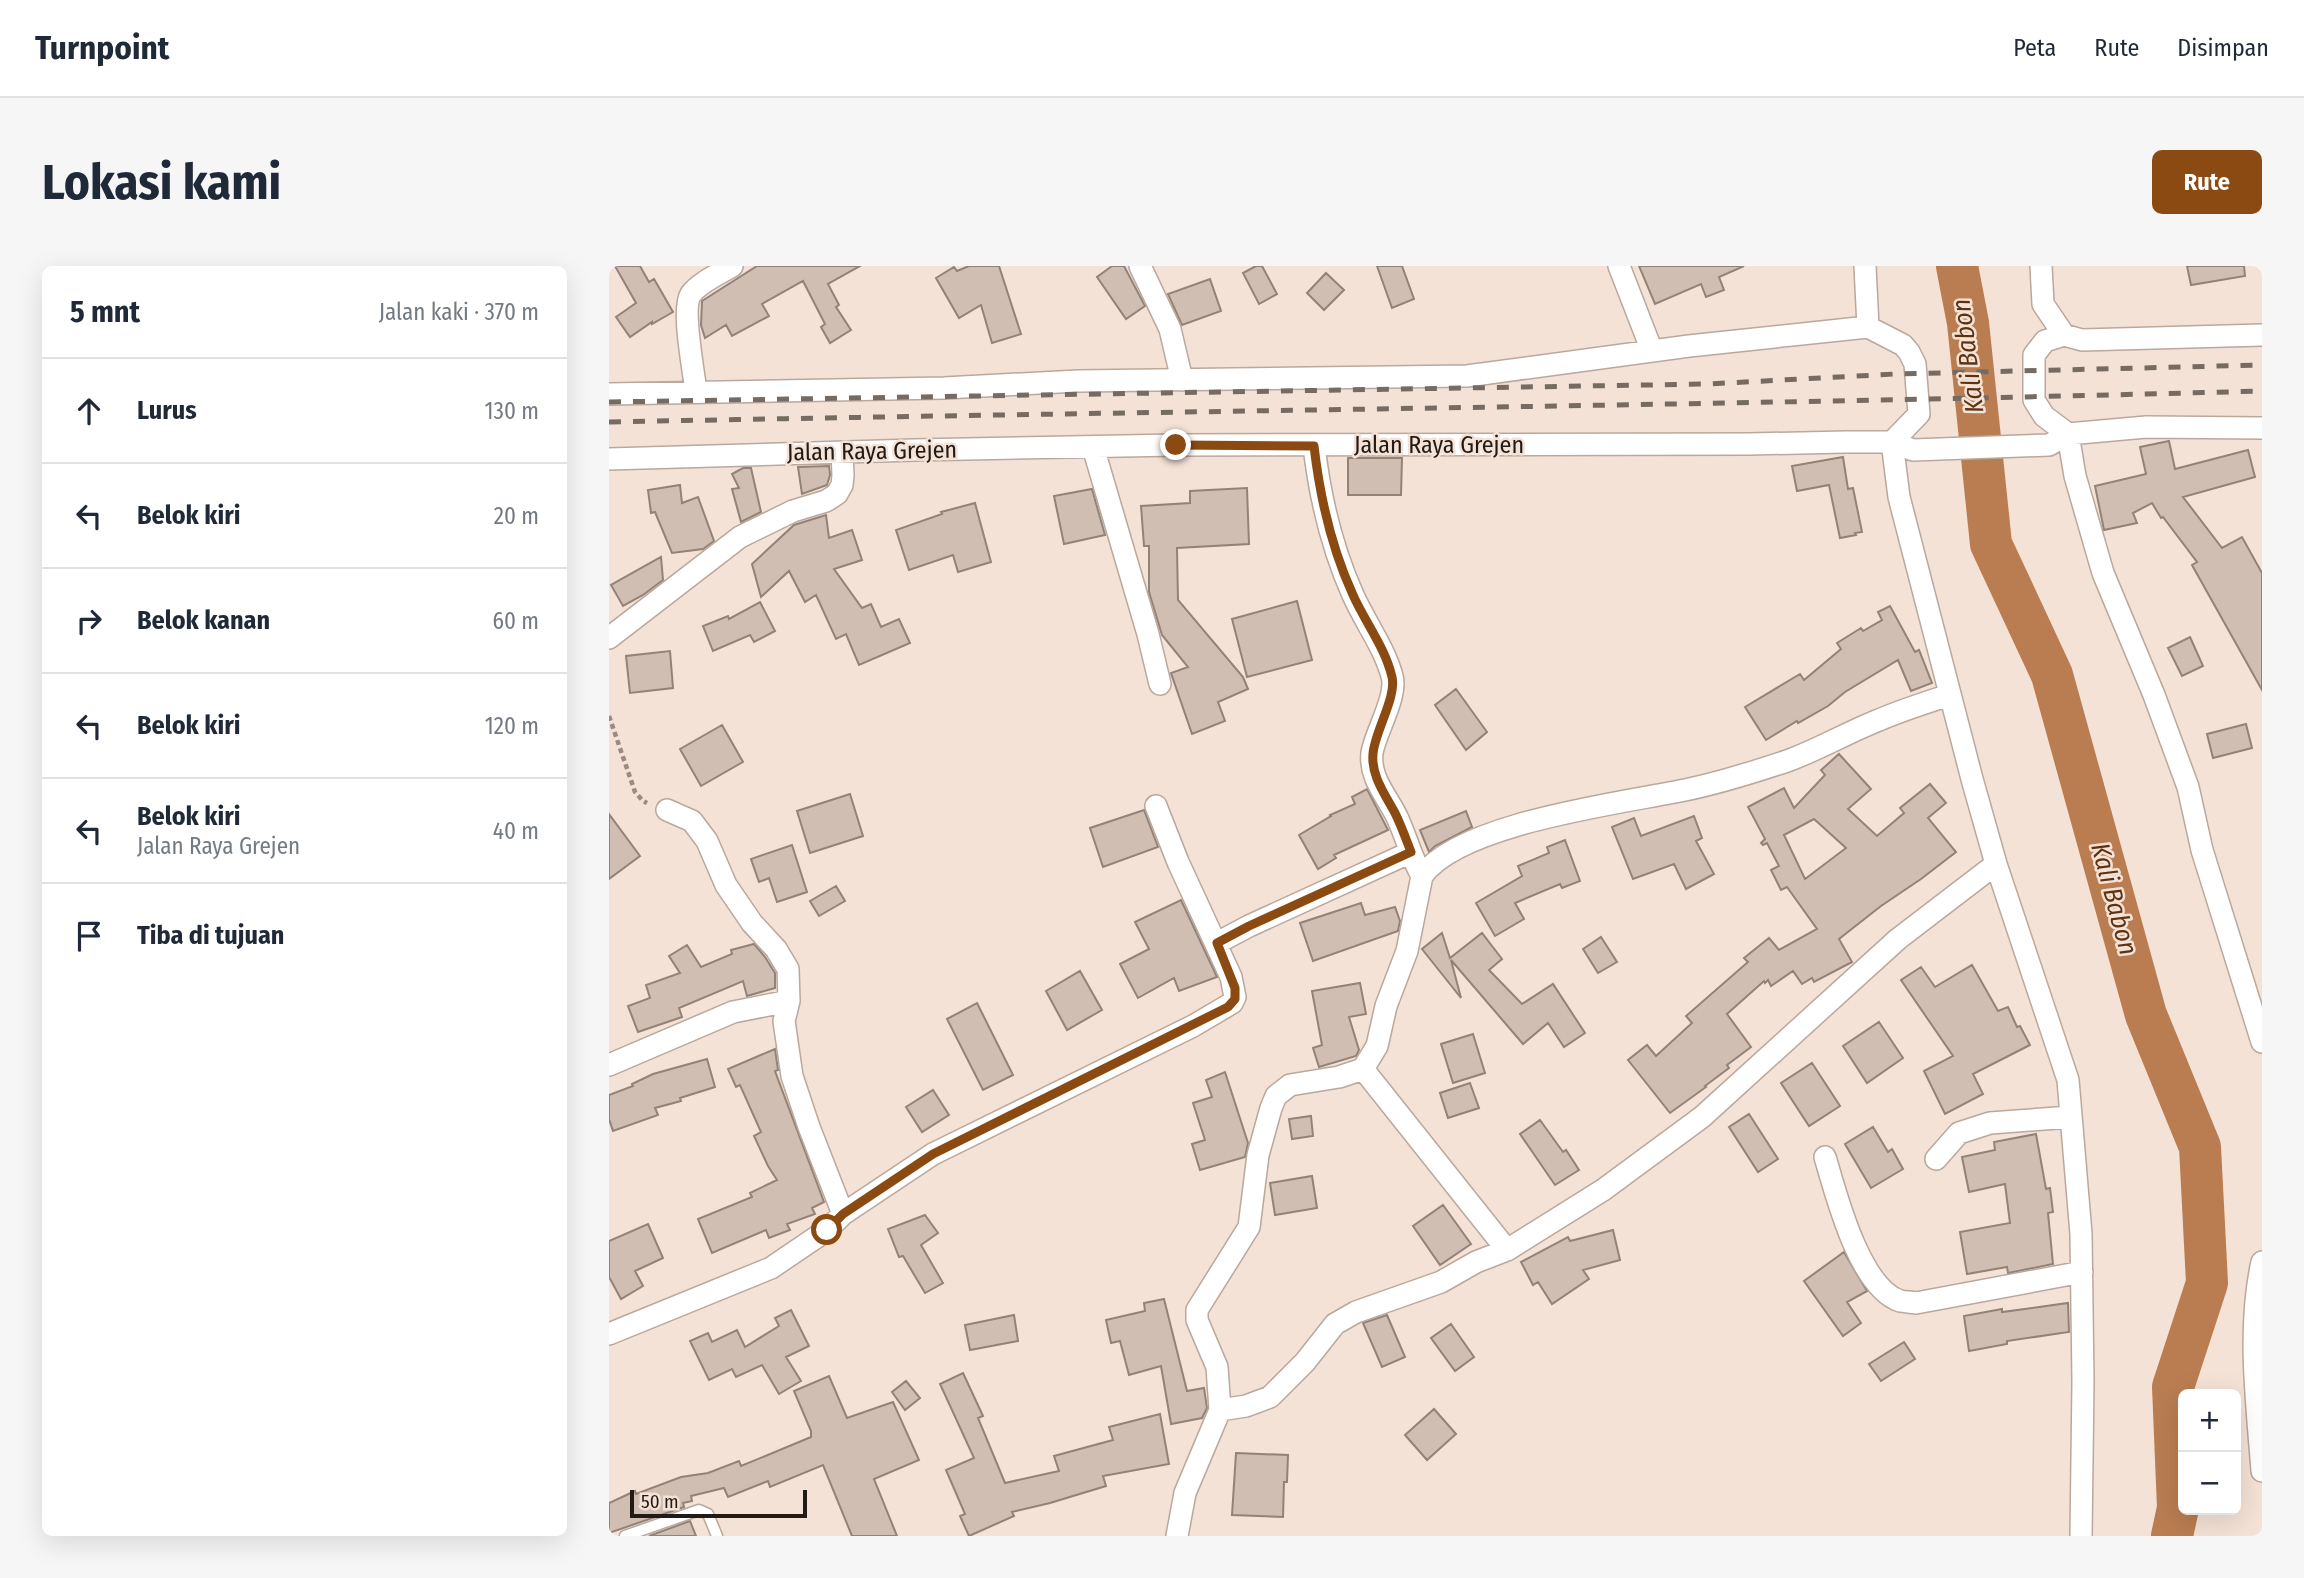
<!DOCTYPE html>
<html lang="id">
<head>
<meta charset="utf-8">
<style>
  body { margin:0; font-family:"Fira Sans Condensed",sans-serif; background:#f6f6f7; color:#1f2937 }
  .controls { position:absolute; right:21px; bottom:21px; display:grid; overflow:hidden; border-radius:10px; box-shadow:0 7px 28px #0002 }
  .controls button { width:63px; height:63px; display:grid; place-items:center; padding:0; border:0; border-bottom:2px solid #e0e1e3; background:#fff; color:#1f2937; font:35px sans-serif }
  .scale { position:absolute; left:21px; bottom:18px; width:177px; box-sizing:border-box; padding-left:7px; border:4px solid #211a15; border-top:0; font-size:19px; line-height:24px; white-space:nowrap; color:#211a15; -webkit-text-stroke:5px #f5e2d6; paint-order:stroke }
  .stop { position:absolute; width:21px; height:21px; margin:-16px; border:5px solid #8a4a12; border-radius:50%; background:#fff }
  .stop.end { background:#8a4a12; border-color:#fff; box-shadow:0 2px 7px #0008 }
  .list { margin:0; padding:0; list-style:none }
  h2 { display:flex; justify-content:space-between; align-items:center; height:91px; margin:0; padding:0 28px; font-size:30px }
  h2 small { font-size:23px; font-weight:400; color:#747a83 }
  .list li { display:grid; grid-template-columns:46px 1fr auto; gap:21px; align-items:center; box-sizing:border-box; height:105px; padding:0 28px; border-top:2px solid #e0e1e3 }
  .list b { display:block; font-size:26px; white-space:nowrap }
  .list p { margin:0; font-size:23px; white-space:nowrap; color:#747a83 }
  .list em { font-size:23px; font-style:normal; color:#747a83 }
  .icon { flex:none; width:38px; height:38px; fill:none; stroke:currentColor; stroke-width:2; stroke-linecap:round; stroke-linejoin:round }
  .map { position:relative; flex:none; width:1653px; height:1270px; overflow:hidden; border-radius:10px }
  header { display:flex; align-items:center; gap:42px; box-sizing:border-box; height:98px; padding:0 35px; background:#fff; border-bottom:2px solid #e0e1e3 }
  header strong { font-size:33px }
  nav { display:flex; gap:38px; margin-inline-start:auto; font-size:24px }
  .intro { display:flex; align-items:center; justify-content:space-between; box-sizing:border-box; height:168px; padding:0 42px }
  h1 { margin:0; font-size:49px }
  .button { padding:18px 32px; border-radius:10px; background:#8a4a12; color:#fff; font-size:24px; font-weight:700 }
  main { display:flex; gap:42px; padding:0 42px }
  aside { flex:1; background:#fff; border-radius:10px; box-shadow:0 7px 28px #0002 }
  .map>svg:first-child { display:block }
</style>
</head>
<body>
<header>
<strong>Turnpoint</strong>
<nav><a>Peta</a><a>Rute</a><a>Disimpan</a></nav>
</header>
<div class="intro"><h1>Lokasi kami</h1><a class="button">Rute</a></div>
<main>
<aside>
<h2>5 mnt<small>Jalan kaki · 370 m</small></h2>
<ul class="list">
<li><svg class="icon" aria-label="ahead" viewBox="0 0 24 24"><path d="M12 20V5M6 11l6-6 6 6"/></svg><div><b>Lurus</b></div><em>130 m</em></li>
<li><svg class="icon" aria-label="left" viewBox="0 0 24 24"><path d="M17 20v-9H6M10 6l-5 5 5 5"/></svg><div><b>Belok kiri</b></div><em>20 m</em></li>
<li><svg class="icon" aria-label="right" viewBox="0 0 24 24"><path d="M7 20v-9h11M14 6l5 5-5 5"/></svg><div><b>Belok kanan</b></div><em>60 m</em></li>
<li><svg class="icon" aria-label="left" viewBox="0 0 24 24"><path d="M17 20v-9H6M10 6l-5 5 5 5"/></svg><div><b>Belok kiri</b></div><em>120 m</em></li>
<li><svg class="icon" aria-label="left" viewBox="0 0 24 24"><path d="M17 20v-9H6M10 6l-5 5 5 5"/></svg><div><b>Belok kiri</b><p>Jalan Raya Grejen</p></div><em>40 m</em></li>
<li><svg class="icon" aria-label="arrive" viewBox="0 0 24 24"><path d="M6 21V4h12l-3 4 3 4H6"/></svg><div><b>Tiba di tujuan</b></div></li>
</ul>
</aside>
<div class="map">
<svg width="1653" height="1270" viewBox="0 0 1653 1270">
  <rect width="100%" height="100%" fill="#f5e2d6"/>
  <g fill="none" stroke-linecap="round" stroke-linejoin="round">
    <path stroke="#ba7d51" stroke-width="42" d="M1348,0l11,57 23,221 61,131 94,340 54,132 7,136 -34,104 5,121 -6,28"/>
  </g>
  <path fill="#d1beb2" stroke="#938277" stroke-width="2" fill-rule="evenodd" d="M6,0h25l9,16 5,-3 19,33 -21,12v-2l-22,15 -14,-20 20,-14z
    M148,0h103l-32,18 11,21 -3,2 15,23 -21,13 -9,-16 4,-3 -22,-43 -41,23 7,12 -37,20 -6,-11 -21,13 -4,-13 1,-24z
    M360,0h30l22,68 -29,9 -11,-38 -22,13 -23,-40 18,-11 3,4z
    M503,0h12l21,40 -19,13 -29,-42z
    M647,0h6l15,28 -18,10 -16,-31z
    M768,0h25l12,33 -22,9z
    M1030,0h105l-25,11 5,13 -18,7 -5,-13 -46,20z
    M1578,0h57l1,10 -54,9z
    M717,7l18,17 -20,20 -17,-17z
    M601,13l11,32 -39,14 -14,-31z
    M1560,175l6,28 73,-19 7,27 -72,20 39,51 20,-11 20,36v117l-70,-125 5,-3 -34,-45 -2,1 -9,-15 -19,10 4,10 -33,7 -9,-44 51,-12 -6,-27z
    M1234,191l5,32 5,-1 9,44 -7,1 1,2 -16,3 -11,-53 -32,6 -5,-25z
    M739,192h54l-1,37h-53z
    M220,200l1,9 -3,10 -25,9 -4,-27z
    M134,202h8l10,44 -20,10 -9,-33 7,-1 -7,-14z
    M71,219l2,18 16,-6 16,44 -11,8 -31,4 -17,-41 -4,1 -3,-23z
    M638,222l2,56 -72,4 1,52 65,77 5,12 -30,13 7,19 -33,13 -21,-61 17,-6 -26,-32 -13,-43v-46h-5l-3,-40 49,-3v-12z
    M483,223l13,46 -41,9 -10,-48z
    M366,237l16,59 -33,10 -5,-17 -44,15 -13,-40 46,-16 -1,-2z
    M217,249l3,23 23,-8 10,30 -28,9 28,39 9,-4 10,23 18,-8 11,24 -51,22 -13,-31 -10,5 -20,-44 -11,7 -16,-31 -28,26 -9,-33 42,-39z
    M52,291l2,23 -20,15 -20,11 -12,-21z
    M688,335l15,59 -65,17 -15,-58z
    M151,336l15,29 -21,11 -4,-7 -37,16 -10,-25 25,-10 1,3z
    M1281,340l25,46 4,-2 13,33 -21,8 -13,-31 -53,32 -17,14 -30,17 -1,-2 -31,19 -21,-33 55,-33 4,6 37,-31 -4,-6 24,-15 2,3 19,-11 -4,-8z
    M1581,371l13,29 -21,10 -14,-28z
    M61,385l3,37 -43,5 -4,-37z
    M847,423l31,43 -21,18 -31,-45z
    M1637,458l6,24 -39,10 -6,-24z
    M113,459l21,37 -42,24 -21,-37z
    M1230,488l32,35 -23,20 29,27 27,-23 -4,-5 30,-24 16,19 -18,15 28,34 -35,27 -40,27 -42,33 13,23 -38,20 -2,-4 -10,6 -9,-13 -22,15 -3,-6 -3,3 -1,-2 -37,33 24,33 -24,18 2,3 -24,18 1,1 -36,26 -42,-53 19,-15 9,11 36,-33 -6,-7 62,-54 -4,-4 25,-20 10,12 38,-21 -30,-42 -6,3 -10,-20 8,-4 -12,-23 -4,2 -2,-2 4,-4 -17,-32 36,-19 10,20 31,-33 -4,-5zM1205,553l32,29 -41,31 -21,-44z
    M758,523l21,41 -54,25 2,3 -18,11 -19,-34 32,-19 -1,-1 25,-11 -3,-7z
    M241,528l13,42 -53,17 -13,-42z
    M535,544l14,37 -55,20 -13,-39z
    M857,545l6,16 -37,19 -6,6 -9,-22z
    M0,548l31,42 -31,23z
    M1085,550l8,22 -6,3 18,33 -28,15 -12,-25 -41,15 -21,-52 22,-9 7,18z
    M956,574l15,41 -18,7 -2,-4 -45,19 9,16 -29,17 -19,-33 46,-27 -4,-10 31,-13 -2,-6z
    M183,579l15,47 -30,10 -8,-24 -10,4 -8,-23z
    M227,620l9,15 -26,15 -9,-15z
    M572,634l36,77 -38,14 -5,-13 -36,20 -18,-34 29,-15 -14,-27z
    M752,637l4,12 30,-8 5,14 -2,10 -85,30 -13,-38z
    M833,667l8,25 32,-25 20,26 -13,11 33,34 31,-20 32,49 -21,14 -16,-24 -25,21 -72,-84 10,38 -39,-49z
    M992,671l16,25 -19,11 -15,-24z
    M145,678l11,13 10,16v15l-28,8 -4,-15 -64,27 3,9 -44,15 -10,-26 22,-8 -4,-13 34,-12 -11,-17 18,-11 14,22 31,-13 -1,-4z
    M1363,699l26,46 10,-4 9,20 3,-1 10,19 -57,29 10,20 -38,20 -21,-43 29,-15 -52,-76 20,-13 14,20z
    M471,705l22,39 -35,20 -21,-39z
    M751,717l6,31 -17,3 10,33 -3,6 -37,11 -6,-19 9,-3 -10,-54z
    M368,737l36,72 -30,15 -36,-71z
    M1270,756l24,36 -36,25 -24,-37z
    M864,768l12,39 -32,10 -12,-39z
    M166,783l3,21 -3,1 49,131 -12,6 3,6 -28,10 3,6 -21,8 -3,-8 -54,23 -14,-34 54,-22 -2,-4 27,-13 -9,-14 -14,-30 7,-4 -21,-47 -4,2 -8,-18z
    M98,793l8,28 -35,11 1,3 -26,7 3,7 -45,16 -4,-12v-24l24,-9 -1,-2 21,-10z
    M1203,797l28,43 -31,20 -28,-43z
    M616,806l23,71 -3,14 -45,13 -8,-26 13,-4 -12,-37 19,-6 -6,-17z
    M861,817l9,25 -31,10 -8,-25z
    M324,824l16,25 -27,17 -16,-25z
    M1140,848l29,45 -20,13 -29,-45z
    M702,850l2,20 -21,3 -3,-20z
    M931,854l23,32 3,-2 13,20 -24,15 -35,-51z
    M1264,861l15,25 4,-3 11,20 -32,19 -26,-44z
    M1427,868l10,55 4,-1 3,24 -5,1 5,51 -45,9 -1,-6 -40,7 -7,-42 50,-9 -5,-39 -36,8 -7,-35 33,-7 -1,-8z
    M703,910l5,32 -42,7 -5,-32z
    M834,939l28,39 -31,21 -27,-39z
    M316,949l13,18 -17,12 22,38 -18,10 -22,-37 -4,1 -11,-28z
    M39,958l15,34 -28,13 8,15 -22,13 -12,-22v-36z
    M1004,964l7,30 -37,10 6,9 -37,25 -14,-22 -5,3 -12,-23 47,-25 2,4z
    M1235,986l23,39 -20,11 14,21 -18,13 -39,-55z
    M555,1033l23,92 17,-3 3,20 -5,10 -31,6 -10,-58 -32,9 -9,-34 -9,2 -5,-23 39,-9 -1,-8z
    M1459,1037l1,29 -62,9v3l-38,7 -5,-35 38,-7v3z
    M182,1044l18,36 -23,11 15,24 -22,13 -17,-29 -26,12 -4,-8 -23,11 -19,-39 18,-8 4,9 25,-12 8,17 34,-21 -4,-8z
    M405,1049l4,26 -48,9 -5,-25z
    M778,1049l18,42 -23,10 -19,-44z
    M842,1058l23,33 -19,14 -24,-33z
    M1295,1076l11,17 -34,22 -12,-17z
    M354,1107l20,43 -5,2 27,65 54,-12 -5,-15 59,-16 -4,-13 51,-13 9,50 -66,12 3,10 -56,17 -38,9 2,4 -45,20 -9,-20 5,-2 -19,-44 28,-12 -34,-74z
    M220,1110l18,42 46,-16 26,58 -45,19 23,57h-45l-29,-71 -53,22 -2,-6 -40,16 -4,-9 -33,8 1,5 -9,2 1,4 -75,26v-30l26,-12 1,3 45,-17 27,-4 31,-12 2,5 70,-29v-6l-17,-40z
    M297,1115l14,17 -15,12 -13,-18z
    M825,1143l22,25 -29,26 -22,-25z
    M627,1187l52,2 -1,27h-3l-1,35 -51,-2z
    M81,1255l6,15h-47z"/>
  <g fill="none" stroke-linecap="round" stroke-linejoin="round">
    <g stroke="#b9a89c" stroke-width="13">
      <path id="lane" d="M16,1270l74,-26 9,4 9,22"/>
    </g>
    <g stroke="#b9a89c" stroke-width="24">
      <path id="street" d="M531,0l30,63 12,51
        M1010,0l33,85
        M1256,0l3,61
        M1432,0l2,38 21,31
        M1653,69l-180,5 -18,-5 -19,6 -11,14v45l10,16 24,18 7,42 28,97 51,122 34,92 14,63 60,192
        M87,126c-2,-20 -15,-84 -5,-98 9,-12 28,-20 41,-28
        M0,128l335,-6 134,-7 389,-5 222,-30 179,-19 35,18 6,7 6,12 4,50 -27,28
        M1283,176l7,55 73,282 24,85 72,216 13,154 2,148 -2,154
        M705,180c6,52 17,100 39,149 12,27 31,52 39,81 6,20 -17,57 -20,77 -3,25 15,43 25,64 9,19 14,40 25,59
        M484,181l55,187 12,50
        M0,193l305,-9 262,-5 573,-1 97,-2h46l21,8 136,-5 19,-11 78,-7 116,1
        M0,372l131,-101 53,-26 33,-10 11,-7 5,-9 1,-10 -1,-23
        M58,544l25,11 15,20 19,44 26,38 24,26 12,20 1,32 -5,20 8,55 17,51 34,87
        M608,677l32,-17 162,-74
        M0,799l124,-53 56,-11
        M754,803l144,181
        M1216,891c11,37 34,130 75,144 5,1 11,1 16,2l166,-31
        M1327,893l23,-26 31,-10 80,-6
        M1653,996c-15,68 -5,141 0,209
        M0,1068l162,-66 56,-38 16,-16 90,-60 260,-128 39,-23 3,-6 -4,-20 -53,-115 -22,-56
        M611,1144l26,-4 24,-9 35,-35 30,-38 21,-12 85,-30 35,-20 31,-12 96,-60 99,-73 196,-178 98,-75
        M568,1270l8,-43 35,-83 -3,-43 -20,-47v-10l52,-83 9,-72 13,-47 5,-12 14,-11 49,-8 24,-8 14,-23 9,-40 21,-55 15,-75c37,-53 200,-73 263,-86 34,-7 69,-18 102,-29 31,-11 61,-29 92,-41 23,-10 46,-17 70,-25"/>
    </g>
    <path stroke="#998b82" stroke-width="4.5" stroke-dasharray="5 3.5" stroke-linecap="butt" d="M0,450l26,76 8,9 4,2"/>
    <use href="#lane" stroke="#fff" stroke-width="10"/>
    <use href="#street" stroke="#fff" stroke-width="21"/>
    <path stroke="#766b63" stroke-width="5" stroke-dasharray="12 12" stroke-linecap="butt" d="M0,136l1098,-18 188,-10 367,-9
      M0,156c551,-11 1102,-16 1653,-31"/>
  </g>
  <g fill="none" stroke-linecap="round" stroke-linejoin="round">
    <path stroke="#8a4a12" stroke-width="9" d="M218,964l16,-16 90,-60 295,-147 7,-8v-11l-18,-45 32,-17 162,-74c-5,-13 -10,-27 -16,-39 -10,-19 -24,-37 -22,-59 1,-21 24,-57 19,-77 -7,-30 -27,-55 -39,-82 -22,-48 -33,-97 -39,-149l-138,-1"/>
  </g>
  <g text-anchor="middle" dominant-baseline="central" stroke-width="5" stroke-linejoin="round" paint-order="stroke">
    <g font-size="24" fill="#211a15" stroke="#f5e2d6">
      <text x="830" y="179">Jalan Raya Grejen</text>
      <text transform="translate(263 185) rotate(-1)">Jalan Raya Grejen</text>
    </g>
    <g font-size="26" font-style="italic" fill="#5c3210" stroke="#f5e2d6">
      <text transform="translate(1359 90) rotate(-97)">Kali Babon</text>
      <text transform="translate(1505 633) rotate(75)">Kali Babon</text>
    </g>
  </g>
</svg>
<div class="controls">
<button>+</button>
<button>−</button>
</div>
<div class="scale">50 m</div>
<div class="stop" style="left:218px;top:964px"></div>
<div class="stop end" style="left:567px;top:179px"></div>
</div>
</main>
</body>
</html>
